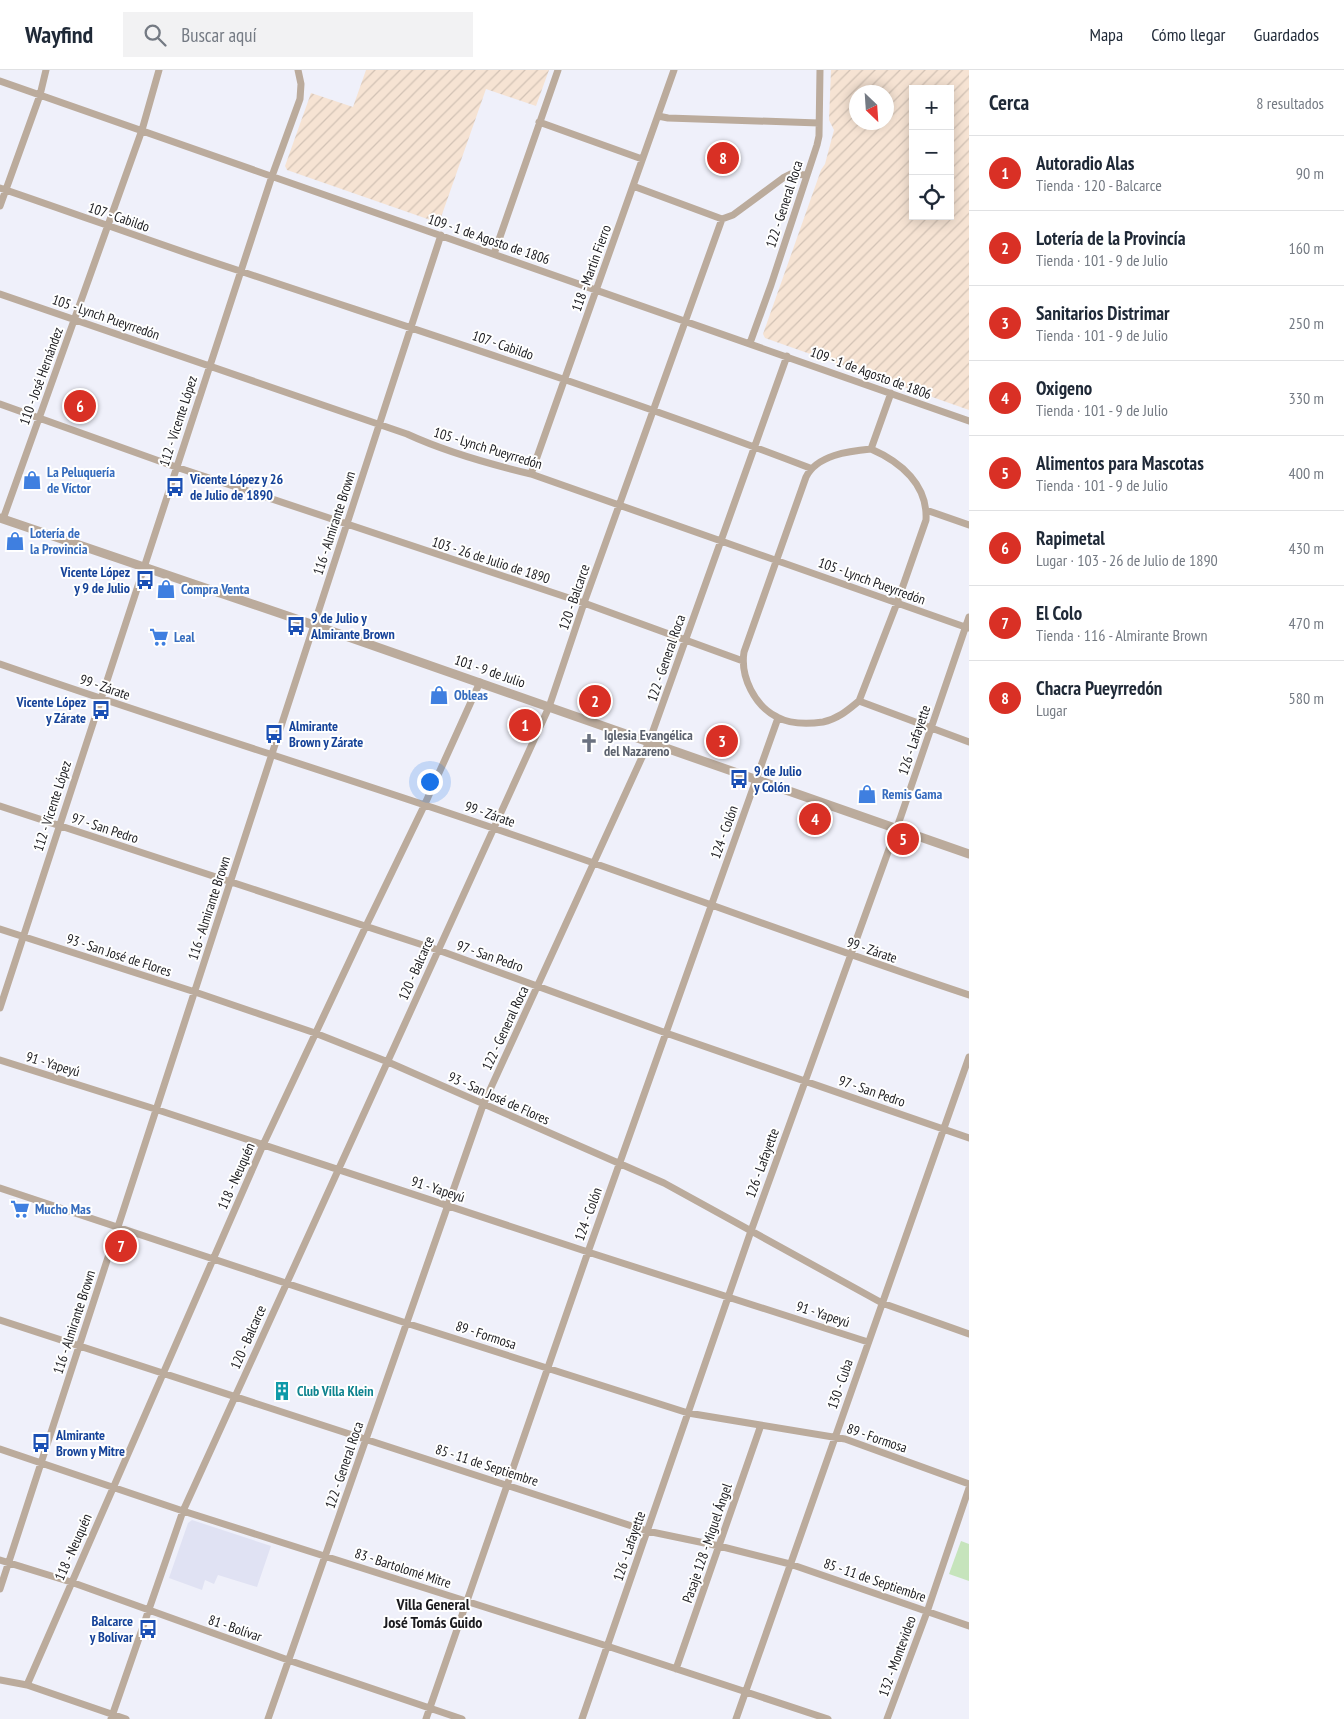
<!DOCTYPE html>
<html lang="es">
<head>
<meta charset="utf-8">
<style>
  body { margin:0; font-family:"PT Sans Narrow",sans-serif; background:#f2f2f3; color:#1f2937 }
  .controls { position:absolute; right:15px; top:15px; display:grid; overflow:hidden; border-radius:0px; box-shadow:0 2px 12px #0003 }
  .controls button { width:45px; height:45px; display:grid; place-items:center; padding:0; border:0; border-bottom:1px solid #e0e1e3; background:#fff; color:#1f2937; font:25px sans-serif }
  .compass { position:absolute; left:849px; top:15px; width:45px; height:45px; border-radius:50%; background:#fff; box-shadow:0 2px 12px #0003; rotate:155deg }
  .you { position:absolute; left:429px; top:711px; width:18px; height:18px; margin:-12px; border:4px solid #fff; border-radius:50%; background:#1a73e8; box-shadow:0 0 0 8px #1a73e833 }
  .badge { display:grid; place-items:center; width:32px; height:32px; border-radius:50%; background:#d93025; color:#fff; font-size:16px; font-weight:700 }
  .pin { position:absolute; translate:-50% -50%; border:2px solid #fff; box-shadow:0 1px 5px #0006 }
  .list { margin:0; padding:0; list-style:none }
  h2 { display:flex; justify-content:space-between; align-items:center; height:65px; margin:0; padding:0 20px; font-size:21px }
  h2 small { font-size:16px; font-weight:400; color:#747a83 }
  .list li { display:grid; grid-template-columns:32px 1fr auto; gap:15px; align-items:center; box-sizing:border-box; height:75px; padding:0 20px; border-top:1px solid #e0e1e3 }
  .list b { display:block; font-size:19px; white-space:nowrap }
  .list p { margin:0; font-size:16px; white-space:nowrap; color:#747a83 }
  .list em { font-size:16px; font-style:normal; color:#747a83 }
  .icon { flex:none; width:28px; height:28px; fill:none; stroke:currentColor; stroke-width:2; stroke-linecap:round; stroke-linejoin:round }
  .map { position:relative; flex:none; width:969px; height:1649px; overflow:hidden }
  header { display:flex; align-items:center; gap:30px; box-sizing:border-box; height:70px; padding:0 25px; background:#fff; border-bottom:1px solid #e0e1e3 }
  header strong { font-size:24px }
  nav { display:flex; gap:28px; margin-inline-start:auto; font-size:18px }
  .search { width:350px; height:45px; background:#f2f2f3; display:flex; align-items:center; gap:12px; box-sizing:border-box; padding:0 18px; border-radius:0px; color:#747a83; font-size:19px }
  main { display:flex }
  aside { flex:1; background:#fff }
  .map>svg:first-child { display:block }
</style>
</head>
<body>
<header>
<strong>Wayfind</strong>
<div class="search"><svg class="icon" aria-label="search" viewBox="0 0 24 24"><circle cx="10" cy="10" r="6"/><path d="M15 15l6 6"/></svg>Buscar aquí</div>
<nav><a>Mapa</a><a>Cómo llegar</a><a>Guardados</a></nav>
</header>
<main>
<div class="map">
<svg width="969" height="1649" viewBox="0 0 969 1649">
  <defs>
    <pattern id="industrial-furrows" width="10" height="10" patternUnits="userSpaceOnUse" patternTransform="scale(1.25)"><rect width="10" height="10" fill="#f6e3d3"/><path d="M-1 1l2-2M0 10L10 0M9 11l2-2" fill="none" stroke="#d2c2b5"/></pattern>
  </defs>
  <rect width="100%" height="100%" fill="#eff0fa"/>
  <path fill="url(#industrial-furrows)" fill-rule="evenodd" d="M366,0h183l-13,36 -50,-17 -47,134 -152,-53 -2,-4 26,-73 42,14z
    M831,0h138v340l-204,-72 -2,-4 58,-164 4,-6 9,-34 -5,-10zM913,19h37v127h-37zM856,22h30v30h-30z"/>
  <path fill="#e0e2f3" d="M192,1450l79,26 -14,41 -39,-12 -4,9 -9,-4 -3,10 -33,-12 19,-55z"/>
  <path fill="#c6e4bc" d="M961,1471l8,3v37l-20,-7z"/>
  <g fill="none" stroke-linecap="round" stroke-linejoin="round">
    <path stroke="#bbab9c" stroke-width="7" d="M0,11l969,340
      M658,46l10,2 151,5
      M539,52l103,37
      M633,116l89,33 11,-4 50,-37 8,-4 16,1
      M0,118c80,27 160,57 240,83 191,64 382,125 570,197
      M0,136l40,-111 6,-25
      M494,184l64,-184
      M0,224l407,140c39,18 82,30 124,40l437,154
      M750,273l21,-58 46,-140 2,-9 1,-66
      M0,334l176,63 408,136 159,58
      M871,379c30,13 57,36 55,71l-29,83 -38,98c-11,9 -21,18 -36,21 -14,2 -33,2 -46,-5 -22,-11 -37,-40 -33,-65l62,-175c11,-22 43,-26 65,-28z
      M871,379l20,-56
      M531,404l143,-404
      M926,440l43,15
      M3,449l139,-389 17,-60
      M0,594c164,57 329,108 493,164 159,54 316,114 476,167
      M859,631l110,41
      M0,736l438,144 228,83 303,105
      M0,859l195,63 120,41 73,29 276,121 218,120 87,31
      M0,938l272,-832 28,-77 1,-15 -3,-14
      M0,990l155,49 433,143 280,90
      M0,1118l406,135 282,90 157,26 124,45
      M0,1250l647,211 72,15 71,18 179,62
      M0,1379l183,62 424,135 221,73
      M0,1490l71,22 217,78 174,59
      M0,1519l441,-1354
      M676,1599l85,-244
      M0,1610l27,5 99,34
      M27,1615l236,-540 103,-219 58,-120 56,-124
      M111,1649l72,-208 366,-804 35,-104 138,-384
      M268,1649l215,-614 166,-363 138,-386
      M426,1649l162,-467 190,-534
      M582,1649l169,-488 150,-415 68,-199
      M736,1649l233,-662
      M887,1649l40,-107 42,-124"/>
    <path stroke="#bbab9c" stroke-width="9" d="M0,448l314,107 655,229"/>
  </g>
  <defs>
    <g id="shop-bare" transform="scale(1.5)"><path d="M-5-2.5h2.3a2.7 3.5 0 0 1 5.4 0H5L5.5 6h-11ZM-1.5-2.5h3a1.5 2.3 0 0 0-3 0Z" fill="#3f7fe0" stroke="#fff" stroke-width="2.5" paint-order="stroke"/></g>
    <g id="bus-bare" transform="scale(1.5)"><path d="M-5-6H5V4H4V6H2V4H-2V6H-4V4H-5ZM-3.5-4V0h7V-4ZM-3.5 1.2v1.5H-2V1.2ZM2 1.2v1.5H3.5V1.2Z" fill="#1a4fb4" stroke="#fff" stroke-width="2.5" paint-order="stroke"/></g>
    <g id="supermarket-bare" transform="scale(1.5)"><path d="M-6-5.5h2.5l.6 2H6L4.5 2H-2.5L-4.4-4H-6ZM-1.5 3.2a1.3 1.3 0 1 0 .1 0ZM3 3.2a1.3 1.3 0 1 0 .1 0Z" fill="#3f7fe0" stroke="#fff" stroke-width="2.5" paint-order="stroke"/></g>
    <g id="church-bare" transform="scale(1.5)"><path d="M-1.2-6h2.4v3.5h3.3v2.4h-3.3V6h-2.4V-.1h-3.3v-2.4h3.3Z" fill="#6b7280" stroke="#fff" stroke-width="2.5" paint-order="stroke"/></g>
    <g id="building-bare" transform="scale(1.5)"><path d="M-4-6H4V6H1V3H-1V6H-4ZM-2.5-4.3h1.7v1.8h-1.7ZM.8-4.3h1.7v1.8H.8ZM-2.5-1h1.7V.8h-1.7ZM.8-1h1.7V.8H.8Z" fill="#0f9aa8" stroke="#fff" stroke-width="2.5" paint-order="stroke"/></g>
  </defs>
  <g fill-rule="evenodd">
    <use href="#shop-bare" x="32" y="410"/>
    <use href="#bus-bare" x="175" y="417"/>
    <use href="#shop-bare" x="15" y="471"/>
    <use href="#bus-bare" x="145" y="510"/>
    <use href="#shop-bare" x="166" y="519"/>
    <use href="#bus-bare" x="296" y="556"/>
    <use href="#supermarket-bare" x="159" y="567"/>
    <use href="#shop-bare" x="439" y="625"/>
    <use href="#bus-bare" x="101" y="640"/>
    <use href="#bus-bare" x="274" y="664"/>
    <use href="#church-bare" x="589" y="673"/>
    <use href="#bus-bare" x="739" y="709"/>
    <use href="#shop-bare" x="867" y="724"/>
    <use href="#supermarket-bare" x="20" y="1139"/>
    <use href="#building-bare" x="282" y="1321"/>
    <use href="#bus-bare" x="41" y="1373"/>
    <use href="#bus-bare" x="148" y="1559"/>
  </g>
  <g text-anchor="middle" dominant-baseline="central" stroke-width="4" stroke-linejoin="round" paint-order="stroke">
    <g font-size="14" fill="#1b1b1f" stroke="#fff">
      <text transform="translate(784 134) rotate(-72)">122 - General Roca</text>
      <text transform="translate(119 147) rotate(19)">107 - Cabildo</text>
      <text transform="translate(489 169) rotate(19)">109 - 1 de Agosto de 1806</text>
      <text transform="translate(591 198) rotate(-70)">118 - Martín Fierro</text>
      <text transform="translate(106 247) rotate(19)">105 - Lynch Pueyrredón</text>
      <text transform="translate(503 275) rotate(19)">107 - Cabildo</text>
      <text transform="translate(871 303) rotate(20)">109 - 1 de Agosto de 1806</text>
      <text transform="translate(41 306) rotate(-70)">110 - José Hernández</text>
      <text transform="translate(178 351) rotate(-72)">112 - Vicente López</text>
      <text transform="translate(488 378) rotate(17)">105 - Lynch Pueyrredón</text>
      <text transform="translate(334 453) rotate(-72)">116 - Almirante Brown</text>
      <text transform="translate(491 490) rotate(18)">103 - 26 de Julio de 1890</text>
      <text transform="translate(872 511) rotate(20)">105 - Lynch Pueyrredón</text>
      <text transform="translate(574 527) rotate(-71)">120 - Balcarce</text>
      <text transform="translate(666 588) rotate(-71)">122 - General Roca</text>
      <text transform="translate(490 601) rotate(19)">101 - 9 de Julio</text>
      <text transform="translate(105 617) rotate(19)">99 - Zárate</text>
      <text transform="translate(914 670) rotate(-71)">126 - Lafayette</text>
      <text transform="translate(52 736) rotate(-72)">112 - Vicente López</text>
      <text transform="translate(490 744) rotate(19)">99 - Zárate</text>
      <text transform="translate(105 758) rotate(18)">97 - San Pedro</text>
      <text transform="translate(724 762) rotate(-70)">124 - Colón</text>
      <text transform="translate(209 838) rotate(-72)">116 - Almirante Brown</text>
      <text transform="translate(872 880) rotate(19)">99 - Zárate</text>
      <text transform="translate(119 885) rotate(18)">93 - San José de Flores</text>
      <text transform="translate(490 886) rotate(19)">97 - San Pedro</text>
      <text transform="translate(416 898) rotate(-66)">120 - Balcarce</text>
      <text transform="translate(505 958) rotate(-65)">122 - General Roca</text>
      <text transform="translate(53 994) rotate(17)">91 - Yapeyú</text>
      <text transform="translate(872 1021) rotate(19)">97 - San Pedro</text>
      <text transform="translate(499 1028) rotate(24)">93 - San José de Flores</text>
      <text transform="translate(762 1093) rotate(-70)">126 - Lafayette</text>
      <text transform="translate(236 1106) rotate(-66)">118 - Neuquén</text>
      <text transform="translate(438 1119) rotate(18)">91 - Yapeyú</text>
      <text transform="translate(588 1144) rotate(-70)">124 - Colón</text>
      <text transform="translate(823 1244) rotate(18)">91 - Yapeyú</text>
      <text transform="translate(74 1252) rotate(-72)">116 - Almirante Brown</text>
      <text transform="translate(486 1265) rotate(18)">89 - Formosa</text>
      <text transform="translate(248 1267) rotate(-66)">120 - Balcarce</text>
      <text transform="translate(840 1314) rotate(-71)">130 - Cuba</text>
      <text transform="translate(877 1368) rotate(19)">89 - Formosa</text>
      <text transform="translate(344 1395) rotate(-71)">122 - General Roca</text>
      <text transform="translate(487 1395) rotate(18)">85 - 11 de Septiembre</text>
      <text transform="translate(707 1473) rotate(-71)">Pasaje 128 - Miguel Ángel</text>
      <text transform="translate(629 1476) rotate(-71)">126 - Lafayette</text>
      <text transform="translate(73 1477) rotate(-66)">118 - Neuquén</text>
      <text transform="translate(403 1498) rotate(18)">83 - Bartolomé Mitre</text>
      <text transform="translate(875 1510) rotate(19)">85 - 11 de Septiembre</text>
      <text transform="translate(235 1558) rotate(19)">81 - Bolívar</text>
      <text transform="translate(897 1586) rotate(-70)">132 - Montevideo</text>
    </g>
    <g font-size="14" font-weight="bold" fill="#366cbe" stroke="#fff" text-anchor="start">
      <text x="47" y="402">La Peluquería<tspan x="47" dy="16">de Víctor</tspan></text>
      <text x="30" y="463">Lotería de<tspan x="30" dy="16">la Provincia</tspan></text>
      <text x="181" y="519">Compra Venta</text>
      <text x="174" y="567">Leal</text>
      <text x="454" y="625">Obleas</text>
      <text x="882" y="724">Remis Gama</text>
      <text x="35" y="1139">Mucho Mas</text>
    </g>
    <g font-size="14" font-weight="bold" fill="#164399" stroke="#fff" text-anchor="start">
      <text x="190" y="409">Vicente López y 26<tspan x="190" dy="16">de Julio de 1890</tspan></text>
      <text x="130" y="502" text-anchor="end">Vicente López<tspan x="130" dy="16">y 9 de Julio</tspan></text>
      <text x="311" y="548">9 de Julio y<tspan x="311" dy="16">Almirante Brown</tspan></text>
      <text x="86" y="632" text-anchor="end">Vicente López<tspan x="86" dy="16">y Zárate</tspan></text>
      <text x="289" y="656">Almirante<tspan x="289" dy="16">Brown y Zárate</tspan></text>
      <text x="754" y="701">9 de Julio<tspan x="754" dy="16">y Colón</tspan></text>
      <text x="56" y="1365">Almirante<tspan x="56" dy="16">Brown y Mitre</tspan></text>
      <text x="133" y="1551" text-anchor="end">Balcarce<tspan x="133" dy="16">y Bolívar</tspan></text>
    </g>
    <g font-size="14" font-weight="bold" fill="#5b616d" stroke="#fff" text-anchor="start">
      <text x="604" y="665">Iglesia Evangélica<tspan x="604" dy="16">del Nazareno</tspan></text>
    </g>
    <g font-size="14" font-weight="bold" fill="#0d838f" stroke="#fff" text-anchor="start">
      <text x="297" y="1321">Club Villa Klein</text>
    </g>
    <g font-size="16" font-weight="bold" fill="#1b1b1f" stroke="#fff">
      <text x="433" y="1534">Villa General<tspan x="433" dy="18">José Tomás Guido</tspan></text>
    </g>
  </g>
</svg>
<div class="controls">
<button>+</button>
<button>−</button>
<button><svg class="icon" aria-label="locate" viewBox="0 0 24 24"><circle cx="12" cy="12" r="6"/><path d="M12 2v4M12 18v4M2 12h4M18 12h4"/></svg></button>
</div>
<svg class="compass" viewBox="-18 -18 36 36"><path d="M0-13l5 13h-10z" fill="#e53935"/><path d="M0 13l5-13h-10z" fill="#747a83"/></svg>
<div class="you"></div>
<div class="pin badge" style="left:525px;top:655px">1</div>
<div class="pin badge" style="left:595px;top:631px">2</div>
<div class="pin badge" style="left:722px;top:671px">3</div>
<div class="pin badge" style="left:815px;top:749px">4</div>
<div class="pin badge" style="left:903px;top:769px">5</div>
<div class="pin badge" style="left:80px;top:336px">6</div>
<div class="pin badge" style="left:121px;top:1176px">7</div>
<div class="pin badge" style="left:723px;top:88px">8</div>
</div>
<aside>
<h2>Cerca<small>8 resultados</small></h2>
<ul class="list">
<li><span class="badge">1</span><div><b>Autoradio Alas</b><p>Tienda · 120 - Balcarce</p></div><em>90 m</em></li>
<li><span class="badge">2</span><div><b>Lotería de la Provincía</b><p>Tienda · 101 - 9 de Julio</p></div><em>160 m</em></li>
<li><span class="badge">3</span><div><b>Sanitarios Distrimar</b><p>Tienda · 101 - 9 de Julio</p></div><em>250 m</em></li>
<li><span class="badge">4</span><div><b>Oxigeno</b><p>Tienda · 101 - 9 de Julio</p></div><em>330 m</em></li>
<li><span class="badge">5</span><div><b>Alimentos para Mascotas</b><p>Tienda · 101 - 9 de Julio</p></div><em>400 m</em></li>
<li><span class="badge">6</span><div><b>Rapimetal</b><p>Lugar · 103 - 26 de Julio de 1890</p></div><em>430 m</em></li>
<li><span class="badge">7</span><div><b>El Colo</b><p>Tienda · 116 - Almirante Brown</p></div><em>470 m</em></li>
<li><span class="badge">8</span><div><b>Chacra Pueyrredón</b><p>Lugar</p></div><em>580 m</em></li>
</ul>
</aside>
</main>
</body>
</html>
